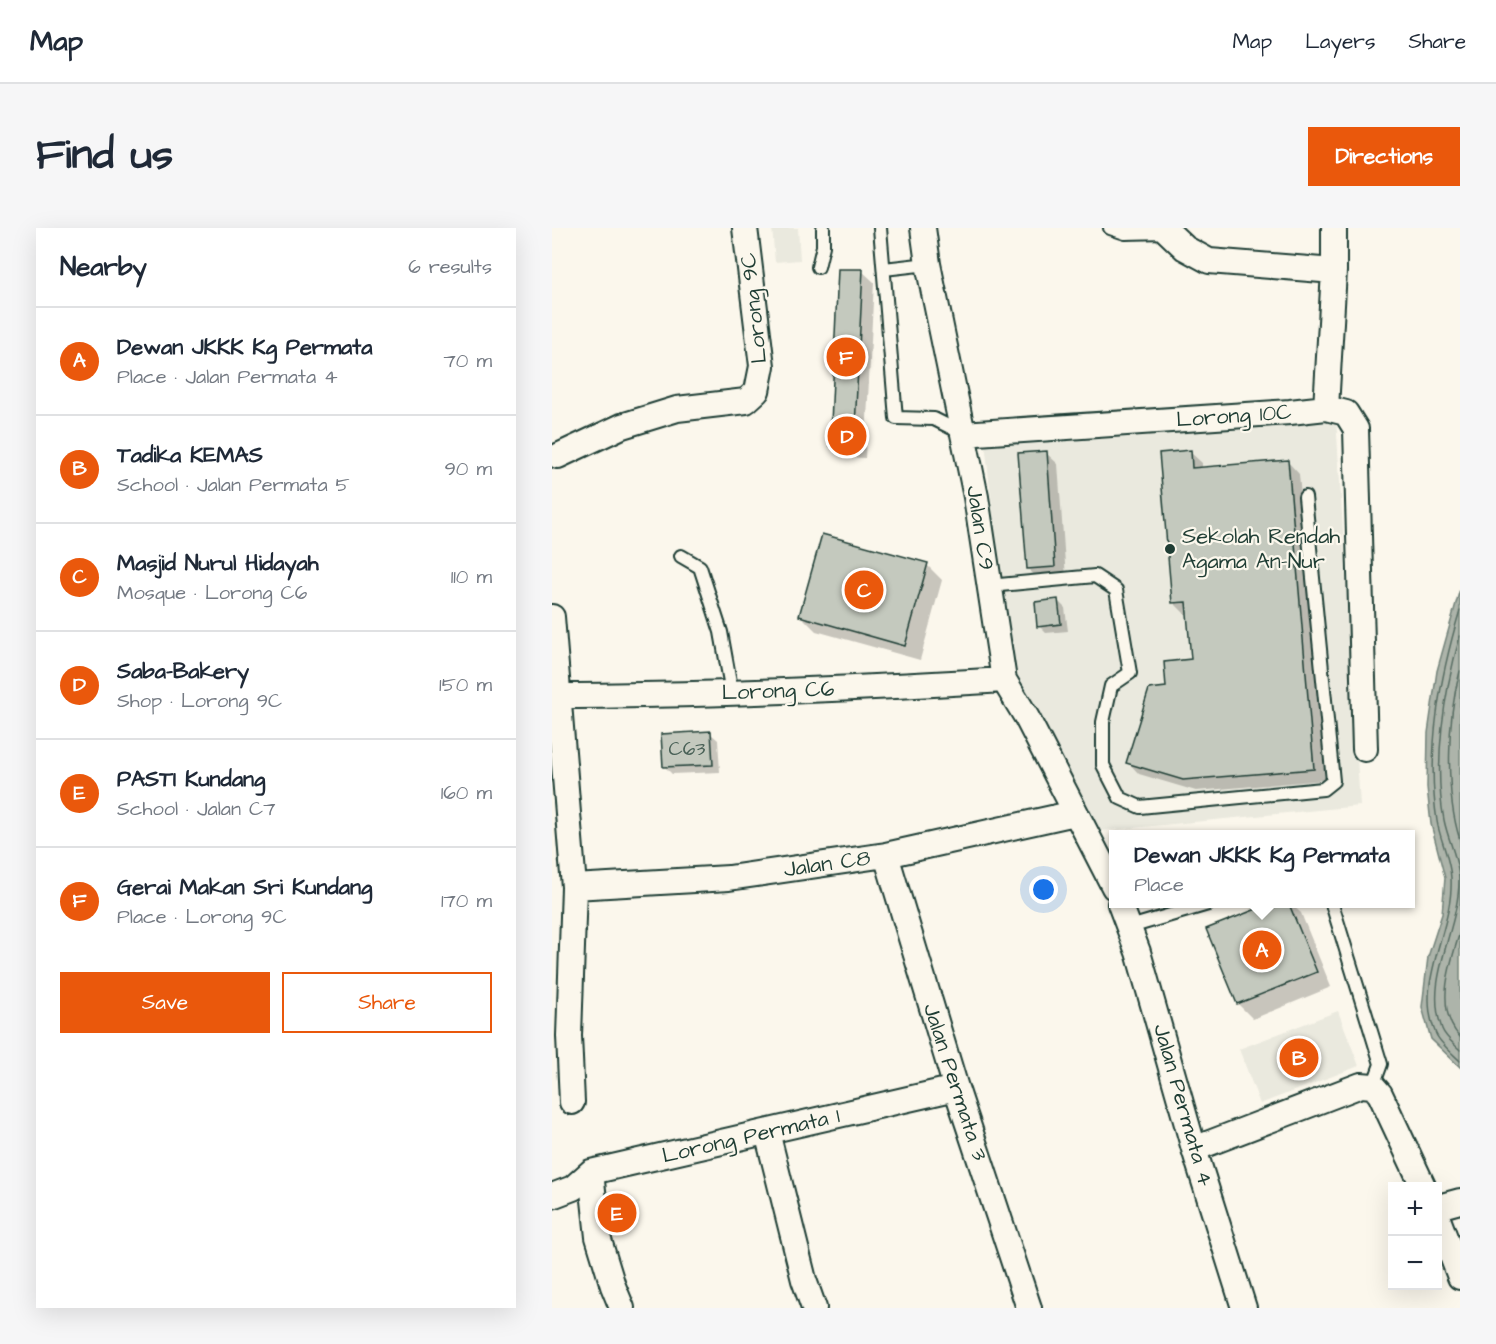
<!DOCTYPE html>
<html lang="en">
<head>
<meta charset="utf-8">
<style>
  body { margin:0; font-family:"Architects Daughter",sans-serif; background:#f6f6f7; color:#1f2937 }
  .controls { position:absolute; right:18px; bottom:18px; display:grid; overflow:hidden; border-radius:0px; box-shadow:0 6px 24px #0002 }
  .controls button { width:54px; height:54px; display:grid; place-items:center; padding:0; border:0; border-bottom:2px solid #e0e1e3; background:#fff; color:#1f2937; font:30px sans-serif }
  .you { position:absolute; left:492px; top:662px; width:21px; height:21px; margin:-15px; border:4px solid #fff; border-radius:50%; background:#1a73e8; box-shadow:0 0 0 9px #1a73e833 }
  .badge { display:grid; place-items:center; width:39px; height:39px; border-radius:50%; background:#ea580c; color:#fff; font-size:20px; font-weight:700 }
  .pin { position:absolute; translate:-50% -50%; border:3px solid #fff; box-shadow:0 2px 6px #0006 }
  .popup { position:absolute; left:557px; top:602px; width:306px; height:78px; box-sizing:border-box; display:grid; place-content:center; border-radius:0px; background:#fff; filter:drop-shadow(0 2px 4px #0005); font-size:20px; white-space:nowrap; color:#747a83 }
  .popup b { font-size:22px; color:#1f2937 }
  .popup::after { content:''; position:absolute; left:50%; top:100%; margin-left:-12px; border:12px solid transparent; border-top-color:#fff }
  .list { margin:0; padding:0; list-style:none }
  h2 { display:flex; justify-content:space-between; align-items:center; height:78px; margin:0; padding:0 24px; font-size:26px }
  h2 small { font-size:20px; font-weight:400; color:#747a83 }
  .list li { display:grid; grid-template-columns:39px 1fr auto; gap:18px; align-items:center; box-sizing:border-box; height:108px; padding:0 24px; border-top:2px solid #e0e1e3 }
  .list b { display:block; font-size:22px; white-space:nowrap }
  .list p { margin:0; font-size:20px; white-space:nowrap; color:#747a83 }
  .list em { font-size:20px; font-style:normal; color:#747a83 }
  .actions { display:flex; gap:12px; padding:18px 24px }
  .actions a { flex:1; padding:14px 0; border:2px solid #ea580c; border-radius:0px; text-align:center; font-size:21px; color:#ea580c }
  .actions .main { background:#ea580c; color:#fff }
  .map { position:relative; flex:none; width:908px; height:1080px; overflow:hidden; border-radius:0px }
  header { display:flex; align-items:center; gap:36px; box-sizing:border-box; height:84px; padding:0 30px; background:#fff; border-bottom:2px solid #e0e1e3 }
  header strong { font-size:28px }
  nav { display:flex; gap:33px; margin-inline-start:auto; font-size:21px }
  .intro { display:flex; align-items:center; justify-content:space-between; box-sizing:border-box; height:144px; padding:0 36px }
  h1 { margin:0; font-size:42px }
  .button { padding:15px 27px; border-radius:0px; background:#ea580c; color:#fff; font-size:21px; font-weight:700 }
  main { display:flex; gap:36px; padding:0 36px }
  aside { flex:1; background:#fff; border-radius:0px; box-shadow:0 6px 24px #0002 }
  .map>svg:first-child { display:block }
</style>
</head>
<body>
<header>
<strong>Map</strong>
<nav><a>Map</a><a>Layers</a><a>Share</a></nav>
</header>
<div class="intro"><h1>Find us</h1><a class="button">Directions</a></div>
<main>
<aside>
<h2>Nearby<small>6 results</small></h2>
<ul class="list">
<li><span class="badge">A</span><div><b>Dewan JKKK Kg Permata</b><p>Place · Jalan Permata 4</p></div><em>70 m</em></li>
<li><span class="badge">B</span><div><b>Tadika KEMAS</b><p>School · Jalan Permata 5</p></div><em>90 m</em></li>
<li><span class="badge">C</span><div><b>Masjid Nurul Hidayah</b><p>Mosque · Lorong C6</p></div><em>110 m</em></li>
<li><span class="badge">D</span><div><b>Saba-Bakery</b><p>Shop · Lorong 9C</p></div><em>150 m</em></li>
<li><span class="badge">E</span><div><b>PASTI Kundang</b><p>School · Jalan C7</p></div><em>160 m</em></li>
<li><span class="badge">F</span><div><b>Gerai Makan Sri Kundang</b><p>Place · Lorong 9C</p></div><em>170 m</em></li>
</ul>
<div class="actions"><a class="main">Save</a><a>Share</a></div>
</aside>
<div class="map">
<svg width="908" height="1080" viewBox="0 0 908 1080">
  <rect width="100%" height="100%" fill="#fbf7ec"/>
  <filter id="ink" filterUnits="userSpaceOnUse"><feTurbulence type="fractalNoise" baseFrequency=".0167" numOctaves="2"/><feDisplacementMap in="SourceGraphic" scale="12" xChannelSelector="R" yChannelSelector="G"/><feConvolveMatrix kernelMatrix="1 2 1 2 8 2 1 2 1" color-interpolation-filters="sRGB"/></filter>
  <g filter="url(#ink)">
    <path fill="#eae9de" d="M220,0h26l2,32 -25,2z
      M784,190l24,388 -259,25 -93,-175 -23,-214z
      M786,783l21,55 -99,38 -21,-55z"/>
    <path fill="#adb4aa" stroke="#74847b" stroke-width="1.5" d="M908,361v478l-29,-28 -9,-32 6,-50 14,-43 3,-36 -14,-54 -4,-37 1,-54 9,-62z"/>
    <path fill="#0003" d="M310,43l12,11 -9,176 -22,-1 -12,-12z
      M638,224l12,11v6l86,-7 11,12 26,306 -129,11 -57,-17 -11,-12 40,-73 24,-28 -4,-47h-3l-11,-11z
      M494,225l12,11 8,114 -26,2 -12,-11z
      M375,337l15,15 -22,80 -104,-29 -15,-15z
      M506,373l7,7 3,23 -22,2 -7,-7z
      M158,505l8,7 2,32 -48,2 -7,-7z
      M606,676h31l-23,8z
      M721,676h18l10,9 30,74 -78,32 -15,-15 -30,-74z"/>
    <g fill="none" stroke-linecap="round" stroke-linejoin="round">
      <path stroke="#586d63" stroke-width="1.5" d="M908,382c-20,67 -34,140 -23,211 3,19 13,37 14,57 3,52 -38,104 -15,156 4,9 16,19 24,27
        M908,408c-16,57 -27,126 -16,184 4,20 14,38 15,58 1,51 -36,101 -17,151 3,8 12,15 18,21
        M908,443c-13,48 -15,122 0,169
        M908,704c-10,32 -26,77 0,105"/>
    </g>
    <path fill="#c4c9be" stroke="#1f3d34" stroke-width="1.5" d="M286,41h25l-9,178 -24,-1z
      M639,222l1,18 96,-8 26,309 -131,11 -57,-17 23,-74 17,-2 -2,-25 27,-3 -5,-57 -14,1 -13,-150z
      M495,223l8,116 -28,2 -9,-116z
      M270,306l106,29 -23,83 -106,-30z
      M506,371l3,25 -24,3 -2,-25z
      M159,503l2,34 -50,2 -2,-33z
      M717,676h20l28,68 -80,32 -31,-75z"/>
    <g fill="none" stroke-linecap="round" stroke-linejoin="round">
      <g stroke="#1f3d34" stroke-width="16">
        <path id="lane" d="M328,0l16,190 38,1 28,14
          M558,0l15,5 41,-1
          M266,39l5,-21v-18
          M332,41l44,-5
          M129,328l19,11 21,65 11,61
          M437,358l106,-10 21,14 14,83 -19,13 -8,36v43l17,33 20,9 183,-18 10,-8 -28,-284
          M780,676l49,160 -8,22
          M578,699l78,-23"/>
      </g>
      <g stroke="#1f3d34" stroke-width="28">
        <path id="street" d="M371,0l5,36 48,233 28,183 23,38 87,169
          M612,0l21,20 24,13 125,10
          M774,180l8,-137v-43
          M411,206l327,-22 36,-4 20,5 10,16 9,320
          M6,228l64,-30 55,-17 69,-8 11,-10 5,-25 -17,-138
          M0,389l22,270 -5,149 3,66
          M0,468c151,0 302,-7 452,-16
          M334,627l70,233 73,220
          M22,659l155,-9 157,-23 189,-42
          M568,676l18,48 56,197 50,159
          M215,904l37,148 10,28
          M642,921l167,-64 12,1 7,8 43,92
          M39,944l7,65 15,49 9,22
          M0,968l21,-8 18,-16 365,-84
          M886,979l22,-6
          M886,991l22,58"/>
      </g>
      <use href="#lane" stroke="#fbf7ec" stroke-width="12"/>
      <use href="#street" stroke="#fbf7ec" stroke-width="24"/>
    </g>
  </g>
  <circle fill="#1f3d34" stroke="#fbf7ec" stroke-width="2" cx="618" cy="321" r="6"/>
  <g text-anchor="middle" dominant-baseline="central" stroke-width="4.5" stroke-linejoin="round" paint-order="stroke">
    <g font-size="20" fill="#486056">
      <text x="135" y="521">C63</text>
    </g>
    <g font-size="22" fill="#1f3d34" stroke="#fbf7ec">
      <text transform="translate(202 80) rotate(-96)">Lorong 9C</text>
      <text transform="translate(682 188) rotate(-4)">Lorong 10C</text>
      <text transform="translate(428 300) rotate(81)">Jalan C9</text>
      <text transform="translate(226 463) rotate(-2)">Lorong C6</text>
      <text transform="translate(275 636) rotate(-8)">Jalan C8</text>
      <text transform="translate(403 854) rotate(72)">Jalan Permata 3</text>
      <text transform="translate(631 877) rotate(74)">Jalan Permata 4</text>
      <text transform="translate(199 908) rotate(-13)">Lorong Permata 1</text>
    </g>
    <g font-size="22" fill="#1f3d34" stroke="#fbf7ec" text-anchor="start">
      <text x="630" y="308">Sekolah Rendah<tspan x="630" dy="25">Agama An-Nur</tspan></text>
    </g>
  </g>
</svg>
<div class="controls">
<button>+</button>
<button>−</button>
</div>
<div class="you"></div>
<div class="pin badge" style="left:710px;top:722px">A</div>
<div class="popup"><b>Dewan JKKK Kg Permata</b>Place</div>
<div class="pin badge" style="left:747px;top:830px">B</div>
<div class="pin badge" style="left:312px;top:362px">C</div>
<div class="pin badge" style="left:295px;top:208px">D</div>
<div class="pin badge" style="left:65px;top:985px">E</div>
<div class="pin badge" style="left:294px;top:129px">F</div>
</div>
</main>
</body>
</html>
